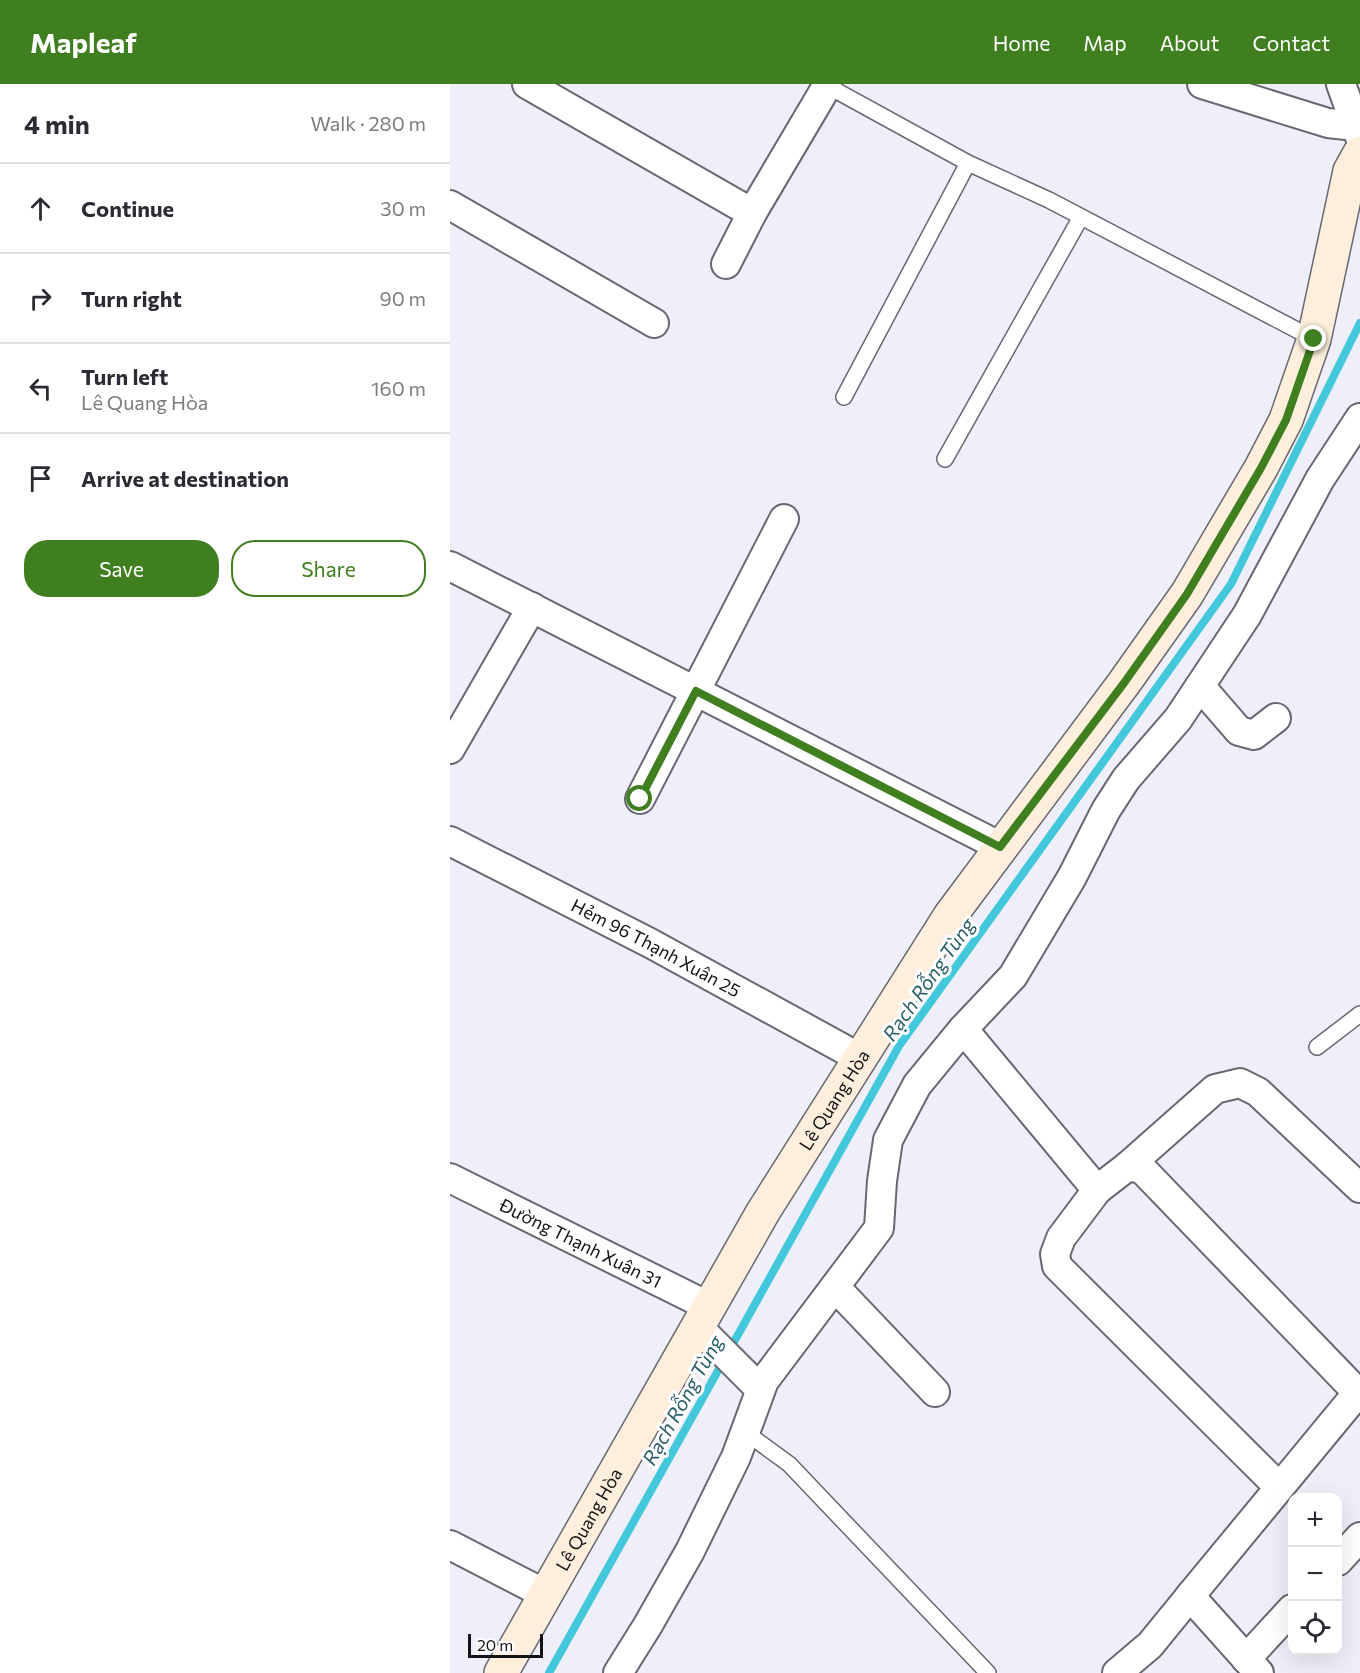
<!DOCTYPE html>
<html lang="en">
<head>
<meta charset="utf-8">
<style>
  body { margin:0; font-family:Commissioner,sans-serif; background:#f7f7f7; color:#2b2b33 }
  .controls { position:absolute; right:18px; bottom:18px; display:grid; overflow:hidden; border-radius:12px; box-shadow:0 6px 24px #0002 }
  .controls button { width:54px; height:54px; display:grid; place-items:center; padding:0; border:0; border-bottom:2px solid #e1e1e2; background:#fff; color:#2b2b33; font:30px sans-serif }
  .scale { position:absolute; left:18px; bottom:15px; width:75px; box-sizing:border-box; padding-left:6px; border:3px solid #141417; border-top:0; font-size:16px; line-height:21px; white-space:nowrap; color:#141417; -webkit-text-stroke:4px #fff; paint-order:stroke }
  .stop { position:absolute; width:18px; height:18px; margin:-14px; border:4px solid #3f7f1f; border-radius:50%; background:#fff }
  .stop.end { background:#3f7f1f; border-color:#fff; box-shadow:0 2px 6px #0008 }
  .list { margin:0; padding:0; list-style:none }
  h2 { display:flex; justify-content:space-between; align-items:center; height:78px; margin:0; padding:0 24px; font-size:26px }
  h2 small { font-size:20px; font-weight:400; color:#7c7c81 }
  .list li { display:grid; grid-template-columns:39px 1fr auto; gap:18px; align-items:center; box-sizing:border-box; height:90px; padding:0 24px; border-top:2px solid #e1e1e2 }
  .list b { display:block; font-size:22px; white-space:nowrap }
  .list p { margin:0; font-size:20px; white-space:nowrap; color:#7c7c81 }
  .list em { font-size:20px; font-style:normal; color:#7c7c81 }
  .actions { display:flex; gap:12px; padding:18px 24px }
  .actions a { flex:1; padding:14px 0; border:2px solid #3f7f1f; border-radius:24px; text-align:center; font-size:21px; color:#3f7f1f }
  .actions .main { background:#3f7f1f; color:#fff }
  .icon { flex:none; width:33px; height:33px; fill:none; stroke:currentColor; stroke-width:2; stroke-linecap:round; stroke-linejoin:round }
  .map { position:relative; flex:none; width:910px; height:1589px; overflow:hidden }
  header { display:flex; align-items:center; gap:36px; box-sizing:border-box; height:84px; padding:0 30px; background:#3f7f1f; color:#fff }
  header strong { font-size:28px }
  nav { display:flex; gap:33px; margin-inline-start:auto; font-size:21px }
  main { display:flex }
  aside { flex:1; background:#fff }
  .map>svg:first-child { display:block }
</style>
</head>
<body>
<header>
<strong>Mapleaf</strong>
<nav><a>Home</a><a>Map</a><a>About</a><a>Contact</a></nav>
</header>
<main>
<aside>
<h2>4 min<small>Walk · 280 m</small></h2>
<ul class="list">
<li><svg class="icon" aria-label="ahead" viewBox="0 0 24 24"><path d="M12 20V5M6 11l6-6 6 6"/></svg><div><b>Continue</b></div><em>30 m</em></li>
<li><svg class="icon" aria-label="right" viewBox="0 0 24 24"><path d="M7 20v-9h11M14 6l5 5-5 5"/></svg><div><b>Turn right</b></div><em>90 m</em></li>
<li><svg class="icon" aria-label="left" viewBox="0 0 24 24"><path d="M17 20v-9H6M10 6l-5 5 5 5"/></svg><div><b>Turn left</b><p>Lê Quang Hòa</p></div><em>160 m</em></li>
<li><svg class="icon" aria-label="arrive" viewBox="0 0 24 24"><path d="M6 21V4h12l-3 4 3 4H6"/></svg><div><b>Arrive at destination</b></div></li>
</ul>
<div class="actions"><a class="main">Save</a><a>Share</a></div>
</aside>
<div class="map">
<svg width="910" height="1589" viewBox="0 0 910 1589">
  <rect width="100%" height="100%" fill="#eeeff9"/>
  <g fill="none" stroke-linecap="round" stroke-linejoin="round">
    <path stroke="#42c7db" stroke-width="8" d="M280,1265l169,-303 332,-462 129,-261
      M99,1589l175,-313"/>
    <g stroke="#676871" stroke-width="18">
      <path id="lane" d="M374,0l144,79 81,37 265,139
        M394,313l124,-234
        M495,375l136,-242
        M867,963l43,-33
        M295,1348l44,32 199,209"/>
    </g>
    <g stroke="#676871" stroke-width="32">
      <g id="street">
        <path d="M77,0l225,129"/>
        <path d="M752,0l126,39 27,3"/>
        <path d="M891,0l19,53"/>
        <path d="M0,121l204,118"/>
        <path d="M276,180l26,-51 75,-127"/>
        <path d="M0,482l551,281"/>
        <path d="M750,602l39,45 15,4 22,-17"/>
        <path d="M0,665l82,-142"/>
        <path d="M190,715l144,-280"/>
        <path id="s1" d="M0,757l200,102 210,115"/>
        <path d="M513,945l134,161"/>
        <path d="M678,1082l87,-77 25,-6 18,9 102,96"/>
        <path id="s2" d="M0,1094l260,129"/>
        <path d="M385,1203l100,105"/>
        <path d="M248,1243l62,62"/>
        <path d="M829,1403l-222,-221 -2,-12 6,-16 36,-48 31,-24 14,3 216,224"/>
        <path d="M0,1461l95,49"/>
        <path d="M888,1477l22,-24"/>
        <path d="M796,1575l46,-50"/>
        <path d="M168,1589l30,-48 42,-74 46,-94 28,-76 115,-153 3,-47 6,-41 29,-55 46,-56 50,-53 59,-99 34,-67 20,-31 52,-60 69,-104 73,-136 40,-61"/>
        <path d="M667,1589l33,-28 40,-49"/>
        <path d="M809,1589l-69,-77 170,-206"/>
      </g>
    </g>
    <g stroke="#676871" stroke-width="36">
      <g id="secondary">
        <path id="s3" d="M51,1589l262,-461 187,-296 174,-233 63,-89 74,-126 25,-48 28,-81 36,-168 10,-18"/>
      </g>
    </g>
    <use href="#lane" stroke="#fff" stroke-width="15"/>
    <use href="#street" stroke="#fff" stroke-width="28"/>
    <use href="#secondary" stroke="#fdefdb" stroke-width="33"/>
  </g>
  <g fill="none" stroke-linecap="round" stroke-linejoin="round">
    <path stroke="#3f7f1f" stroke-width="8" d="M190,715l56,-108 304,156 124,-164 63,-89 74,-126 25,-48 28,-81"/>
  </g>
  <g text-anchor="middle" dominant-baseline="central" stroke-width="6" stroke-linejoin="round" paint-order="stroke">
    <g font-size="18" fill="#141417" stroke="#fff">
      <text stroke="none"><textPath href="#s1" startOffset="232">Hẻm 96 Thạnh Xuân 25</textPath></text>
      <text stroke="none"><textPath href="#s3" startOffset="663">Lê Quang Hòa</textPath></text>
      <text stroke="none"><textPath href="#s2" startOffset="146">Đường Thạnh Xuân 31</textPath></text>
      <text stroke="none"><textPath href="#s3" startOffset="177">Lê Quang Hòa</textPath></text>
    </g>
    <g font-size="20" font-style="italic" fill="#295f68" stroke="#fff">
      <text transform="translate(478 895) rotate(-55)">Rạch Rỗng Tùng</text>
      <text transform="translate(232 1316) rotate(-61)">Rạch Rỗng Tùng</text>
    </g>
  </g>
</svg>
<div class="controls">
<button>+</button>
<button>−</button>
<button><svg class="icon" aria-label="locate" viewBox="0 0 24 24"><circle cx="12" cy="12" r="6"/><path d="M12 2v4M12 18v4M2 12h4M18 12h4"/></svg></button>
</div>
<div class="scale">20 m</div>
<div class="stop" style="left:190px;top:715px"></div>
<div class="stop end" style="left:864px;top:255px"></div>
</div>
</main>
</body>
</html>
